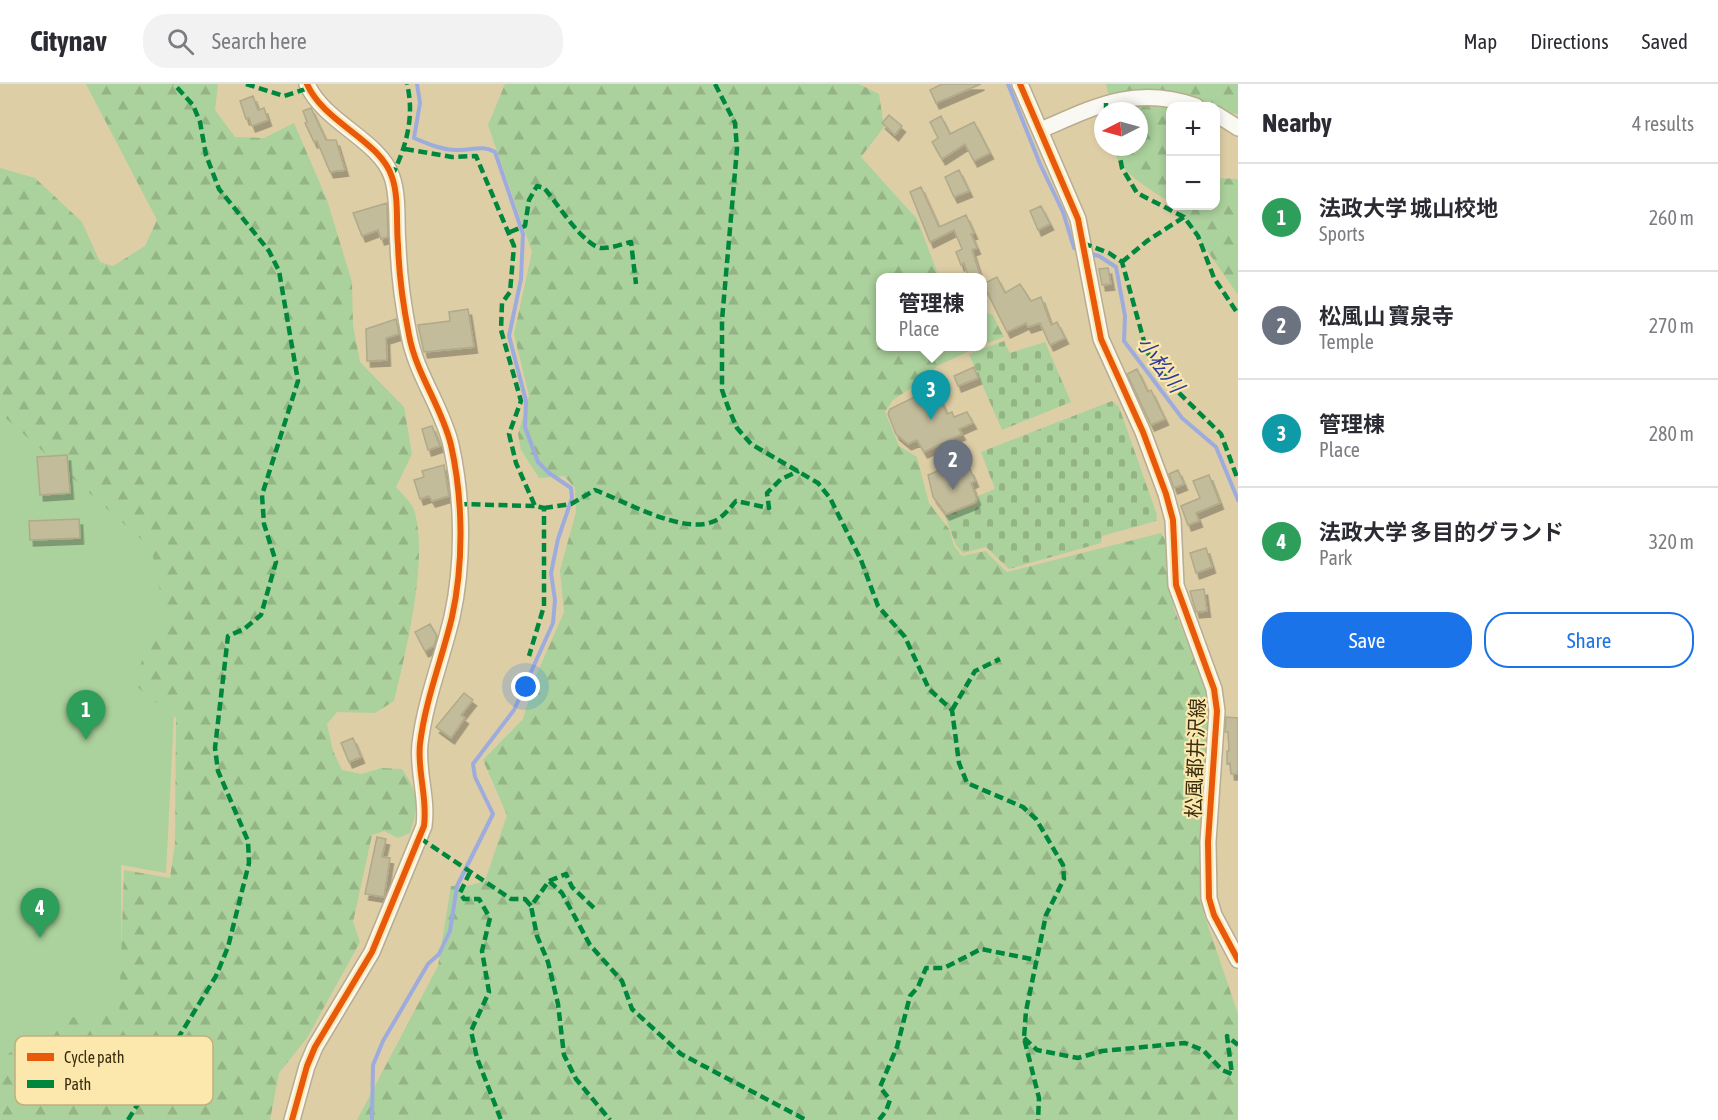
<!DOCTYPE html>
<html lang="en">
<head>
<meta charset="utf-8">
<style>
  body { margin:0; font-family:"Asap Condensed","Noto Sans JP",sans-serif; background:#f2f2f3; color:#2b2b33 }
  .controls { position:absolute; right:18px; top:18px; display:grid; overflow:hidden; border-radius:12px; box-shadow:0 3px 9px #0003 }
  .controls button { width:54px; height:54px; display:grid; place-items:center; padding:0; border:0; border-bottom:2px solid #e1e1e2; background:#fff; color:#2b2b33; font:30px sans-serif }
  .compass { position:absolute; left:1094px; top:18px; width:54px; height:54px; border-radius:50%; background:#fff; box-shadow:0 3px 9px #0003; rotate:264deg }
  .you { position:absolute; left:526px; top:603px; width:21px; height:21px; margin:-15px; border:4px solid #fff; border-radius:50%; background:#1a73e8; box-shadow:0 0 0 9px #1a73e833 }
  .badge { display:grid; place-items:center; width:39px; height:39px; border-radius:50%; background:#1a73e8; color:#fff; font-size:20px; font-weight:700 }
  .pin { position:absolute; translate:-50% -50px; filter:drop-shadow(0 2px 3px #0008) }
  .pin::after { content:''; position:absolute; top:32px; width:21px; height:18px; background:inherit; clip-path:polygon(0 0,100% 0,50% 100%) }
  .popup { position:absolute; left:876px; top:189px; width:111px; height:78px; box-sizing:border-box; display:grid; place-content:center; border-radius:12px; background:#fff; filter:drop-shadow(0 2px 4px #0005); font-size:20px; white-space:nowrap; color:#7c7c81 }
  .popup b { font-size:22px; color:#2b2b33 }
  .popup::after { content:''; position:absolute; left:50%; top:100%; margin-left:-12px; border:12px solid transparent; border-top-color:#fff }
  .list { margin:0; padding:0; list-style:none }
  h2 { display:flex; justify-content:space-between; align-items:center; height:78px; margin:0; padding:0 24px; font-size:26px }
  h2 small { font-size:20px; font-weight:400; color:#7c7c81 }
  .list li { display:grid; grid-template-columns:39px 1fr auto; gap:18px; align-items:center; box-sizing:border-box; height:108px; padding:0 24px; border-top:2px solid #e1e1e2 }
  .list b { display:block; font-size:22px; white-space:nowrap }
  .list p { margin:0; font-size:20px; white-space:nowrap; color:#7c7c81 }
  .list em { font-size:20px; font-style:normal; color:#7c7c81 }
  .actions { display:flex; gap:12px; padding:18px 24px }
  .actions a { flex:1; padding:14px 0; border:2px solid #1a73e8; border-radius:24px; text-align:center; font-size:21px; color:#1a73e8 }
  .actions .main { background:#1a73e8; color:#fff }
  .icon { flex:none; width:33px; height:33px; fill:none; stroke:currentColor; stroke-width:2; stroke-linecap:round; stroke-linejoin:round }
  .map { position:relative; flex:none; width:1238px; height:1036px; overflow:hidden }
  header { display:flex; align-items:center; gap:36px; box-sizing:border-box; height:84px; padding:0 30px; background:#fff; border-bottom:2px solid #e1e1e2 }
  header strong { font-size:28px }
  nav { display:flex; gap:33px; margin-inline-start:auto; font-size:21px }
  .search { width:420px; height:54px; background:#f2f2f3; display:flex; align-items:center; gap:15px; box-sizing:border-box; padding:0 21px; border-radius:24px; color:#7c7c81; font-size:22px }
  main { display:flex }
  aside { flex:1; background:#fff }
  .map>svg:first-child { display:block }
</style>
</head>
<body>
<header>
<strong>Citynav</strong>
<div class="search"><svg class="icon" aria-label="search" viewBox="0 0 24 24"><circle cx="10" cy="10" r="6"/><path d="M15 15l6 6"/></svg>Search here</div>
<nav><a>Map</a><a>Directions</a><a>Saved</a></nav>
</header>
<main>
<div class="map">
<svg width="1238" height="1036" viewBox="0 0 1238 1036">
  <defs>
    <pattern id="forest-firs" width="22" height="20" patternUnits="userSpaceOnUse" patternTransform="scale(1.5)"><rect width="22" height="20" fill="#abd19c"/><path d="M5 1l3.5 6h-7zM16 11l3.5 6h-7z" fill="#94b485"/></pattern>
    <pattern id="cemetery-stones" width="16" height="16" patternUnits="userSpaceOnUse" patternTransform="scale(1.5)"><rect width="16" height="16" fill="#abd19c"/><path d="M2 7V4a2 2 0 0 1 4 0v3zM10 15v-3a2 2 0 0 1 4 0v3z" fill="#94b485"/></pattern>
    <filter id="shadow"><feDropShadow dx="3.5" dy="6" stdDeviation="0" flood-color="#0004"/></filter>
  </defs>
  <rect width="100%" height="100%" fill="#ddcea6"/>
  <path fill="#abd19c" d="M0,314l163,141 16,77 -13,257 -45,-8 1,157 -122,47z"/>
  <path fill="url(#forest-firs)" d="M86,0h132l-3,26 20,27 29,1 30,-15 33,77 25,82 1,43 7,37 44,45 8,47 -16,33c6,7 17,17 19,26 13,48 -9,139 -21,188l-19,12 -38,-1 -10,12 6,27 9,19 20,4 19,-6 21,1c17,25 17,36 8,64l-12,5 -14,-7 -12,4 -19,87 7,20 -53,96 -28,35 -9,47h-270v-60l55,-39 30,-6 34,1 5,-146 46,8 5,-35 1,-125 -41,-33 11,-39 19,-32 -14,-66 -151,-135v-245l35,10 47,44 18,40 13,4 32,-20 12,-26z
    M505,0h354l20,10 5,33 -23,30 56,62 22,58 -59,1v68l98,1 -41,19 -14,14 -30,20 -8,12 14,34 18,11 12,46 20,26 5,17 8,10 23,-5 22,21 154,-39 6,9 7,67 35,87 2,33 -10,139 3,46 34,100v106h-881l81,-154 13,-80h16l18,-5 22,-66 -24,-55 40,-41 13,-43 28,-64 -4,-42 16,-58 -1,-24 -11,-12 -25,2 -18,-28 -3,-16 11,-38 -15,-62 18,-82 -44,-127z
    M1106,0h132v30l-22,-2v-6h-46v96c-21,-13 -51,-30 -58,-55h27v-36h-27z
    M1216,94l22,1v116l-62,-89h40z
    M982,228l11,3 11,22 -22,8z"/>
  <path fill="url(#cemetery-stones)" d="M1004,257l6,12 35,-11 26,60 -69,28 -33,-76z
    M1112,317l7,6 38,108 -1,6 -54,15 -1,7 -92,26 -23,-22 -23,6 -7,-8 -11,-29 34,-13 -1,-7 17,-7 -14,-37z"/>
  <g fill="none" stroke-linecap="round" stroke-linejoin="round">
    <path stroke="#9eacdd" stroke-width="4" d="M1008,0l32,80 23,48 11,36 4,2
      M1088,169l11,3 17,11 9,49 -1,25 58,77 34,29 22,53
      M372,1036l1,-55 10,-24 45,-77 11,-10 11,-23 7,-45 36,-72 -18,-37 -2,-13 41,-54 39,-87 2,-23 -4,-27 7,-34 14,-41 -1,-10 -22,-15 -11,-11 -13,-35 1,-26 -17,-65 12,-57 2,-45 -28,-82c-13,-8 -24,-1 -38,-2 -15,0 -29,-6 -43,-12l6,-35 -3,-19"/>
  </g>
  <path fill="#c2bc9b" stroke="#b0aa8a" stroke-width="1.5" filter="url(#shadow)" d="M942,0h39l-45,19 -6,-13z
    M253,12l5,14 6,-2 4,12 -16,6 -3,-8 -3,1 -6,-18z
    M311,24l15,32h10l9,30 -15,2 -13,-31 -3,1 -9,-19 2,-1 -4,-11z
    M889,31l13,11 -7,9 -13,-12z
    M941,32l9,18 24,-12 16,31 -16,8 -9,-17 -23,15 -10,-17 6,-4 -8,-16z
    M959,86l10,21 -15,6 -9,-20z
    M921,103l18,40 27,-12 8,18 -3,1 6,14 -5,2 9,28h-12l-5,-15 -3,2 -5,-13 6,-3 -8,-19 -24,12 -20,-50z
    M387,119l1,34 -7,2 -3,-9 -16,6 -9,-23z
    M1041,122l9,18 -12,6 -8,-19z
    M1108,184l3,16 -9,1 -3,-16z
    M997,193l8,16 15,-9 11,17 10,-4 10,28 6,-3 8,16 -15,7 -10,-22 -12,4 -2,-4 -19,9 -24,-48z
    M468,225l6,38 -50,5 -6,-27 32,-4 -1,-9z
    M396,235l3,15 -13,4 1,22 -20,1 -1,-32z
    M974,283l4,11 -20,8 -4,-10z
    M1137,285l11,23 3,-2 14,29 -14,6 -24,-51z
    M935,303l12,27 5,-2 2,5 13,-5 6,11 -14,6 3,5 -38,18 -7,-12 -9,4 -12,-10 -8,-20 2,-5z
    M432,342l8,20 -12,4 -6,-21z
    M67,371l3,38 -30,2 -3,-38z
    M960,378l5,10 5,-3 5,12 -4,2 6,16 -3,4 -28,11 -13,-17 -5,-22z
    M444,381l5,31 -17,5 -3,-5 -9,3 -6,-19 10,-3 -2,-6z
    M1178,386l6,14 -10,4 -5,-14z
    M1209,391l11,28 -24,10 3,8 -11,4 -7,-19 19,-8 -7,-17z
    M79,435l1,19 -50,2 -1,-19z
    M1206,464l6,19 -16,6 -6,-20z
    M1204,505l3,22 -11,1 -6,-21z
    M430,540l7,12 -3,10 -9,5 -10,-19z
    M464,609l9,7 -12,15 4,3 -14,20 -15,-11z
    M1226,633l12,1v56h-7l-1,-11 -3,1v-13h2l-1,-19h-3z
    M353,654l8,19 -12,5 -8,-19z
    M377,753l9,2 -4,18 8,1 -6,39 -19,-3z"/>
  <g fill="none" stroke-linecap="round" stroke-linejoin="round">
    <g stroke="#b9ad8e" stroke-width="18">
      <path id="minor" d="M1020,0l58,135 23,120 42,93 23,62 7,26 3,65 38,104 3,22 -9,131 1,56 5,17 24,45
        M1216,30l22,14
        M1041,46c55,-24 94,-45 155,-24
        M292,1036l15,-54 8,-19 57,-95 52,-126c4,-28 -7,-54 -4,-82 5,-43 22,-85 32,-127 12,-55 11,-118 -1,-172 -9,-38 -35,-71 -42,-110 -6,-30 -10,-60 -11,-90 -2,-21 1,-48 -6,-68 -12,-37 -68,-54 -85,-93"/>
    </g>
    <use href="#minor" stroke="#faf8f2" stroke-width="15"/>
    <path stroke="#00873e" stroke-width="4.5" stroke-dasharray="9 4.5" stroke-linecap="butt" d="M246,0l38,12 25,-8
      M715,0l20,39 2,26 -15,171v70l6,17 9,21 14,16 67,39 12,15 31,62 17,46 27,31 24,52 23,21 7,53 8,20 56,24 13,12 27,46 1,14 -18,36 -20,96 -2,27 15,60 -1,22
      M1106,19v8
      M1118,63l4,21 15,25 47,24 14,19 16,42 24,36
      M405,65l47,8 24,-1 38,90 -4,46 -8,11 -1,27 20,71 -12,33 7,29 19,43 9,2v98l-15,50
      M392,92c14,-29 23,-59 15,-92
      M510,148l15,-6 4,-26 8,-14 7,2c12,13 41,61 59,60 9,0 19,-4 28,-6l5,42
      M1083,159l26,10 13,9 25,90 31,40 43,42 17,46
      M1122,178l25,-21 37,-24
      M458,420l77,2
      M544,424l27,-4 24,-14c29,11 87,44 117,32 10,-3 17,-13 24,-21l33,7 -2,-15 14,-14 18,-8
      M952,626l23,-39 25,-12
      M420,754l91,61h14l6,7 6,30 11,26 10,42 6,51 12,24 34,41
      M470,788l-10,21 4,6h15l11,19 -8,33 7,41 -18,39 6,27 24,62
      M549,797l17,-7 6,13 24,23
      M525,815l6,7 18,-25 13,12 28,52 32,36 10,28 49,45 125,66
      M1024,954l13,12 41,8 24,-7 83,-8 18,7 19,20 10,4 -5,-38 11,9
      M128,1036l88,-144 12,-29 21,-84 -1,-22 -30,-70 -3,-23 13,-112 16,-7 17,-14 15,-53 -12,-38 -2,-29 36,-114 -19,-110 -10,-20 -50,-62 -13,-34 -6,-33 -7,-17 -19,-21
      M879,1036l7,-9 4,-11 -10,-13 17,-40 13,-51 8,-9 8,-19h18l37,-19 55,11"/>
    <g stroke="#fce7ad" stroke-width="10">
      <path id="cycleway" d="M1020,0l58,135 23,120 42,93 23,62 7,26 3,65 38,104 3,22 -9,131 1,56 5,17 24,45
        M292,1036l15,-54 8,-19 57,-95 52,-126c4,-28 -7,-54 -4,-82 5,-43 22,-85 32,-127 12,-55 11,-118 -1,-172 -9,-38 -35,-71 -42,-110 -6,-30 -10,-60 -11,-90 -2,-21 1,-48 -6,-68 -12,-37 -68,-54 -85,-93"/>
    </g>
    <use href="#cycleway" stroke="#e8590c" stroke-width="6"/>
  </g>
  <g text-anchor="middle" dominant-baseline="central" stroke-width="4.5" stroke-linejoin="round" paint-order="stroke">
    <g font-size="20" fill="#382d0f" stroke="#fce7ad">
      <text transform="translate(1195 674) rotate(-88)">松風都井沢線</text>
    </g>
    <g font-size="21" font-style="italic" fill="#2c3d9f" stroke="#fce7ad">
      <text transform="translate(1161 280) rotate(54)">小松川</text>
    </g>
  </g>
  <rect x="15" y="952" width="198" height="69" rx="9" fill="#fce7ad" stroke="#c1af7e" stroke-width="1.5"/>
  <rect x="27" y="969" width="27" height="8" fill="#e8590c"/>
  <rect x="27" y="996" width="27" height="8" fill="#00873e"/>
  <g font-size="16" fill="#382d0f">
    <text x="64" y="979">Cycle path</text>
    <text x="64" y="1006">Path</text>
  </g>
</svg>
<div class="controls">
<button>+</button>
<button>−</button>
</div>
<svg class="compass" viewBox="-18 -18 36 36"><path d="M0-13l5 13h-10z" fill="#e53935"/><path d="M0 13l5-13h-10z" fill="#7c7c81"/></svg>
<div class="you"></div>
<div class="pin badge" style="left:86px;top:656px;background:#2e9e5b">1</div>
<div class="pin badge" style="left:953px;top:406px;background:#6b7280">2</div>
<div class="pin badge" style="left:931px;top:336px;background:#0f9aa8">3</div>
<div class="popup"><b>管理棟</b>Place</div>
<div class="pin badge" style="left:40px;top:854px;background:#2e9e5b">4</div>
</div>
<aside>
<h2>Nearby<small>4 results</small></h2>
<ul class="list">
<li><span class="badge" style="background:#2e9e5b">1</span><div><b>法政大学 城山校地</b><p>Sports</p></div><em>260 m</em></li>
<li><span class="badge" style="background:#6b7280">2</span><div><b>松風山 寶泉寺</b><p>Temple</p></div><em>270 m</em></li>
<li><span class="badge" style="background:#0f9aa8">3</span><div><b>管理棟</b><p>Place</p></div><em>280 m</em></li>
<li><span class="badge" style="background:#2e9e5b">4</span><div><b>法政大学 多目的グランド</b><p>Park</p></div><em>320 m</em></li>
</ul>
<div class="actions"><a class="main">Save</a><a>Share</a></div>
</aside>
</main>
</body>
</html>
